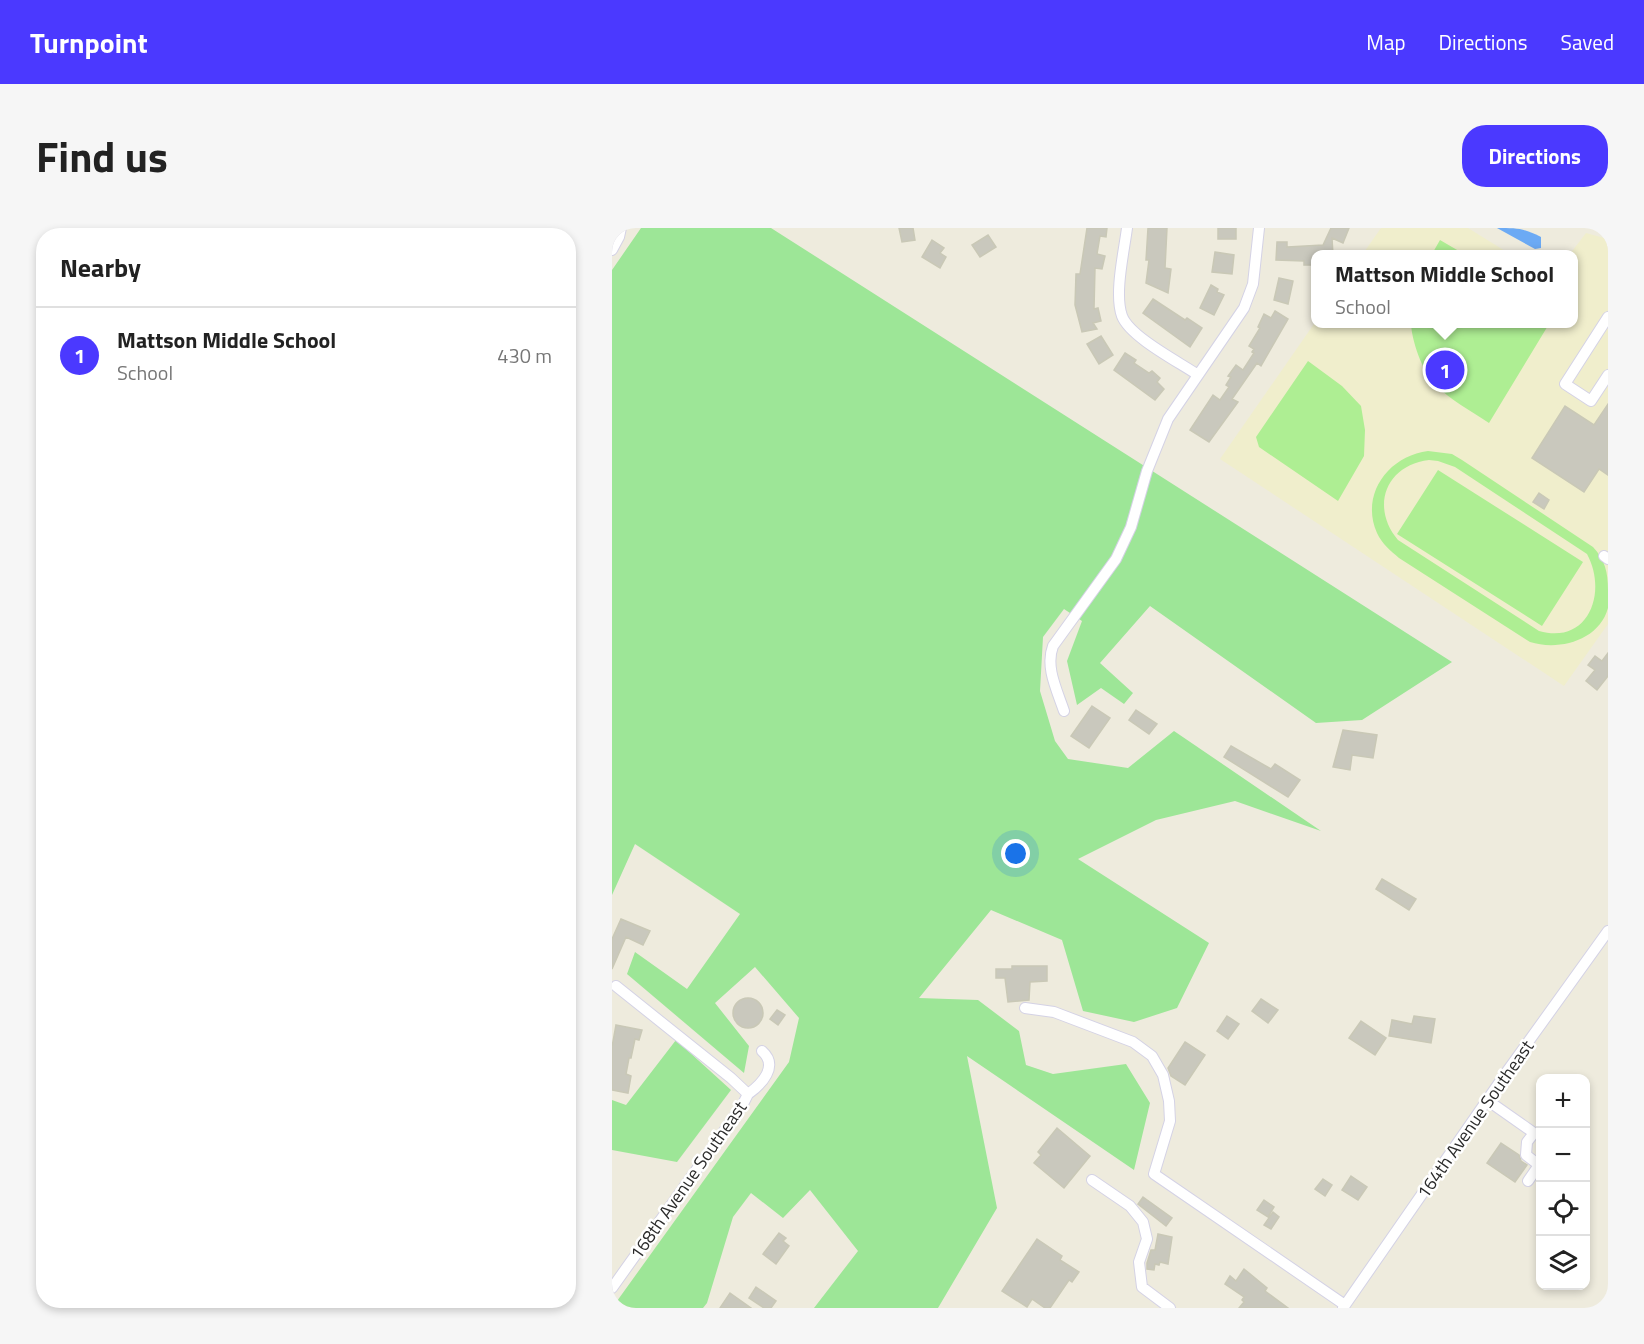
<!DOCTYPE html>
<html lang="en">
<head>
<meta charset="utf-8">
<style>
  body { margin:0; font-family:"Titillium Web",sans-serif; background:#f6f6f6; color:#222 }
  .controls { position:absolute; right:18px; bottom:18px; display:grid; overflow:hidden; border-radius:12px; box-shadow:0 3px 9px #0003 }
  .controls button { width:54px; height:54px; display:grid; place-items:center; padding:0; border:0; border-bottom:2px solid #e0e0e0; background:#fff; color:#222; font:30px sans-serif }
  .you { position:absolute; left:404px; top:626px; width:21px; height:21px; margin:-15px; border:4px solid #fff; border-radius:50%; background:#1a73e8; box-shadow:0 0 0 9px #1a73e833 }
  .badge { display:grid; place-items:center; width:39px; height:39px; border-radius:50%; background:#4b39ff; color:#fff; font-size:20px; font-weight:700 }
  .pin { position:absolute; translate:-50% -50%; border:3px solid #fff; box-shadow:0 2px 6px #0006 }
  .popup { position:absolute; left:699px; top:22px; width:267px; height:78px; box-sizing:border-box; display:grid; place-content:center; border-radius:12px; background:#fff; filter:drop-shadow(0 2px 4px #0005); font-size:20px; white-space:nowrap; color:#767676 }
  .popup b { font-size:22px; color:#222 }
  .popup::after { content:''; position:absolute; left:50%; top:100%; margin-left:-12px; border:12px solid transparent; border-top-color:#fff }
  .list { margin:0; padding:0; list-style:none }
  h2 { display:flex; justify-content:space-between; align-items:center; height:78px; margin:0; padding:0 24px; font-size:26px }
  h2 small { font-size:20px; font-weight:400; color:#767676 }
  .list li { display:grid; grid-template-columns:39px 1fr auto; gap:18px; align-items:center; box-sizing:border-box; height:96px; padding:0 24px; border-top:2px solid #e0e0e0 }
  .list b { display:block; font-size:22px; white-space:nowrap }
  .list p { margin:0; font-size:20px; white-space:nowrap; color:#767676 }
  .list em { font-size:20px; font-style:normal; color:#767676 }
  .icon { flex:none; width:33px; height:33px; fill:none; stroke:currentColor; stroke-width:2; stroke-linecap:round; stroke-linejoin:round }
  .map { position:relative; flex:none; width:996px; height:1080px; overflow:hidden; border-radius:24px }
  header { display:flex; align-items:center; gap:36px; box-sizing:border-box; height:84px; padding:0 30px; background:#4b39ff; color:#fff }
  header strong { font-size:28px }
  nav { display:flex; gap:33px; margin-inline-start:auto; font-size:21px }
  .intro { display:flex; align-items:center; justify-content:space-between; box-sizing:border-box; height:144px; padding:0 36px }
  h1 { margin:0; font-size:42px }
  .button { padding:15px 27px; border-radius:24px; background:#4b39ff; color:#fff; font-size:21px; font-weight:700 }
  main { display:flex; gap:36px; padding:0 36px }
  aside { flex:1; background:#fff; border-radius:24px; box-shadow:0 3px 9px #0003 }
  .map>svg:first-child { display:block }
</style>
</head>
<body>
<header>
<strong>Turnpoint</strong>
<nav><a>Map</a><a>Directions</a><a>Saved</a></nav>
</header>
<div class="intro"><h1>Find us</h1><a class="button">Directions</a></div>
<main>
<aside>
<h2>Nearby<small></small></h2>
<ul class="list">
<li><span class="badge">1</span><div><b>Mattson Middle School</b><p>School</p></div><em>430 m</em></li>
</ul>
</aside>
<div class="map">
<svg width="996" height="1080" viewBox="0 0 996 1080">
  <rect width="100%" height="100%" fill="#eeebdd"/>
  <path fill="#f0eecc" d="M769,0h87l42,26 -148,1z
    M974,5l22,6v385l-44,62 -344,-227 96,-138v3h258v-69l-4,-1z"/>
  <path fill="#9de697" d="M29,0h130l681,434 -90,58 -46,3 -166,-117 -50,57 33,30 -9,11 -23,-16 -24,17 -10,-44 15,-40 -18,-12 -21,28 -3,54 15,50 13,18 60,9 46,-37 147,100 -86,-30 -79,19 -78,39 131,84 -32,65 -43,14 -51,-11 -21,-71 -71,-30 -72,88 59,2 41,31 7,34 27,9 73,-10 24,39 -16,67 -167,-114 30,152 -59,100h-124l44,-57 -48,-61 -27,28 -32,-25 -18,24 -26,86 -4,5h-91l177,-246 10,-44 -44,-51 -40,36 34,43 -5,27 -117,-99 8,-22 52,37 53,-75 -105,-70 -23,51v-625z
    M64,812l55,50 -54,72 -65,-12v-50l14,5z"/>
  <path fill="#aeee93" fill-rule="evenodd" d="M828,12l24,14h-32z
    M799,96h138l-60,99c-18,-12 -39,-23 -54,-39 -13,-13 -23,-43 -24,-60z
    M696,133l34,25 19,20 4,24 -1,26 -26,45 -79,-54 -3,-10z
    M816,223l24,3 10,6 131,87c12,13 15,25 15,43 0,5 0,13 0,18 -9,33 -50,43 -78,34l-131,-84c-8,-7 -17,-14 -22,-25 -17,-38 11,-77 51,-82zM817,232l9,1 17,6 132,87c21,39 1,91 -48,77l-141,-91c-28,-33 -12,-75 31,-80z
    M826,242l145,92 -41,64 -145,-92z"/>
  <path fill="#6caaf4" d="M885,0c20,0 26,0 44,9v11l-6,1z"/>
  <path fill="#c9c8bd" stroke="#c9c8b6" stroke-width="1.5" d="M287,0h14l2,12 -13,2z
    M475,0h20l-1,9 -6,-1 -3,18 8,2 -3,13 -7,-1 -1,41 4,-1 3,13 -8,2 4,6 -15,3 -7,-27 1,-31h4z
    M536,0h19l-2,40 6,1 -3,24 -22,-10 3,-23h-3z
    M606,0h18v11h-18z
    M719,0h18l-6,15 -11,-5 1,17h-17v10h-12v-4l-28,-1 1,-18h10v5l36,-2z
    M376,7l8,12 -16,10 -8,-12z
    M320,12l12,8 -4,5 6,4 -6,11 -18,-11z
    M603,24l19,3 -2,19 -20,-2z
    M667,50l14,3 -5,23 -14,-4z
    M599,57l7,4 -1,3 7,3 -10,20 -14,-7z
    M541,71l32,21 2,-2 15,10 -12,19 -47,-34z
    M663,83l13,8 -27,47 -4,-3 -25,36 6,3 -29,40 -19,-12 23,-35 7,5 9,-13 -3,-2 5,-8 -3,-1 8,-11 7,5 11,-17 -2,-1 2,-3 -5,-3 11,-18 -2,-1 6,-13 7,4z
    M489,108l12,19 -14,9 -12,-20z
    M513,125l11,7 -2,3 15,10 3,-2 8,7 -3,4 7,7 -9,11 -41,-30z
    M996,176v71l-9,-6 -15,23 -52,-34 33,-52 29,19z
    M927,265l10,7 -5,9 -11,-7z
    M996,425v23l-11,14 -11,-9 9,-11 -7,-5 7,-9 7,5z
    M480,478l18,12 -21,30 -18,-12z
    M524,482l21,14 -8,10 -20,-14z
    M731,502l34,5 -4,23 -21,-3 -2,15 -17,-3z
    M619,518l40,23 4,-5 25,16 -12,17 -64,-40z
    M770,651l34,20 -7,11 -33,-21z
    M9,691l29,12 -7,14 -17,-8 -14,32v-30z
    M400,738h35v15l-17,1 -1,18 -21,2 -3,-24h-9v-9h16z
    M121 785a15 15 0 1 1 30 0a15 15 0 1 1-30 0Z
    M649,771l17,11 -10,13 -16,-12z
    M165,782l8,5 -7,10 -8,-6z
    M615,788l12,8 -11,15 -11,-8z
    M802,788l21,3 -4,24 -42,-7 3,-16 20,4z
    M749,793l25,17 -11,17 -26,-17z
    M4,797l26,5 -3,10 -4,-1 -4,19h-2l-3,16 5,2 -3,17 -16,-3v-43z
    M573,814l20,13 -20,30 -14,-9 -3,-8z
    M445,900l33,28 -26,32 -30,-25 7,-8 -3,-3z
    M889,915l18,12 2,6 6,4 -12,17 -28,-19z
    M739,948l16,11 -9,13 -16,-10z
    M711,951l9,6 -7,11 -10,-7z
    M531,969l29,21 -6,8 -28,-22z
    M652,972l10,7 -6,10 -11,-7z
    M661,984l6,5 -8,12 -7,-4z
    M167,1005l7,5 -3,3 6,5 -13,18 -13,-10z
    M546,1006l14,3 -4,27 -8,-2 -1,3 -4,-1 -1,6 -7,-1v-6l4,-13h4z
    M425,1011l25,17 -2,4 19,12 -7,10 -3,-2 -19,28h-5l-13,-9 -5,8 -25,-16z
    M632,1041l23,19 -2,3 23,17h-49l5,-6 -2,-2 2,-3 -19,-13 5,-8 6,5z
    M144,1059l20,14 -5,7h-7l-15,-10z
    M118,1065l21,15h-31z"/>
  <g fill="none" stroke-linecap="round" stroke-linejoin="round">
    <g stroke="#d4d2e5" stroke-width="12">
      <path id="minor" d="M515,0c-3,24 -13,66 -5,88 8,21 57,46 76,59
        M0,22l7,-13 2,-9
        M996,89l-43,67 26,17 17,-26
        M992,328l4,3
        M452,483c-7,-21 -19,-44 -11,-65l63,-87 15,-32 16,-56 21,-52 76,-111 9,-24 6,-56
        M413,780l29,4 79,30 19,14 11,19 6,26 1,20 -16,53 191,131
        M136,866c14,-10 31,-28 14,-43
        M875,872l47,33 -7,9 -1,13 13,10 -11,16
        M480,952l38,26 13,16 4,17 -8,23 3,25 28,21
        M0,1060l130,-182 6,-12 -17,-16 -115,-92
        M731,1080l165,-238 100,-139"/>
    </g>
    <use href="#minor" stroke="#fff" stroke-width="10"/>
  </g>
  <g text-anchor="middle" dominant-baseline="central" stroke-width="5" stroke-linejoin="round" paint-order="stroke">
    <g font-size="18" fill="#2b2b2b" stroke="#fff">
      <text transform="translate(863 891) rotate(-55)">164th Avenue Southeast</text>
      <text transform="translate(76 952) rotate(-55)">168th Avenue Southeast</text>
    </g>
  </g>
</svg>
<div class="controls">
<button>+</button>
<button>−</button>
<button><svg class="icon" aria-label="locate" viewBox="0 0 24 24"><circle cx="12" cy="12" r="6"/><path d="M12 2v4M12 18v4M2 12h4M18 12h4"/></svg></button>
<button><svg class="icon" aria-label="layers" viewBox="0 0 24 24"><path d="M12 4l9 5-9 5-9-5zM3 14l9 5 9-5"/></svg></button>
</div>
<div class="you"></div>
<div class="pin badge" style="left:833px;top:142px">1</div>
<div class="popup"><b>Mattson Middle School</b>School</div>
</div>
</main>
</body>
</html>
